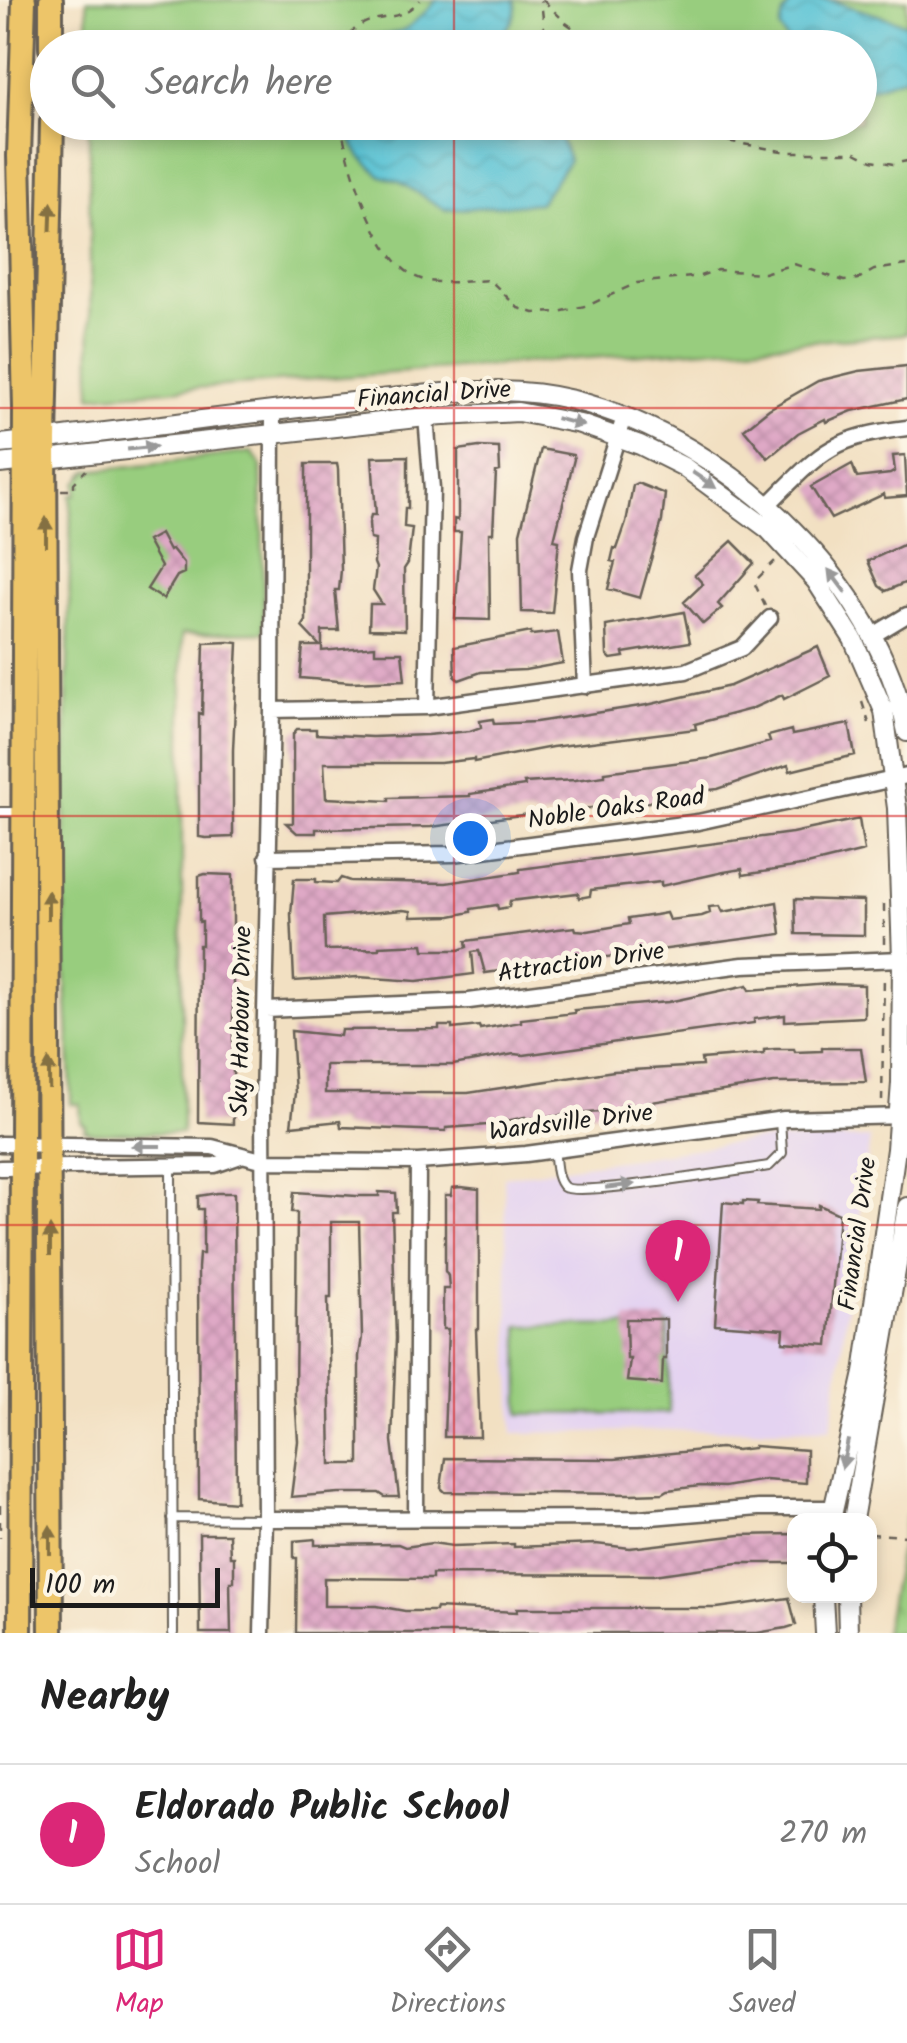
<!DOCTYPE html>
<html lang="en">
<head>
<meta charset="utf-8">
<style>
  body { margin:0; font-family:Kalam,sans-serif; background:#f6f6f6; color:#222 }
  .controls { position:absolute; right:30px; bottom:30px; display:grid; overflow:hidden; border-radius:20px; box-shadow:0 5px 15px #0003 }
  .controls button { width:90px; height:90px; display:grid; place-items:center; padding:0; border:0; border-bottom:2px solid #e0e0e0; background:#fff; color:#222; font:50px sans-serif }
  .scale { position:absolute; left:30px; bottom:25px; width:190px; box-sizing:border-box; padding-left:10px; border:5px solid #1c1c1c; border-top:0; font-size:28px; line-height:35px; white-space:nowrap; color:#1c1c1c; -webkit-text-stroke:8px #fcf5e5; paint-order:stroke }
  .you { position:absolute; left:470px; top:838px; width:35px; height:35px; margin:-25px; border:8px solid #fff; border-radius:50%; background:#1a73e8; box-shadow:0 0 0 15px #1a73e833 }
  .badge { display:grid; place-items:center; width:65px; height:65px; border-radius:50%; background:#db2777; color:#fff; font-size:32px; font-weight:700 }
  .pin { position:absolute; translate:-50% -82px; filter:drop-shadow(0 2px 5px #0008) }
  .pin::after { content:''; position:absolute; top:52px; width:35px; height:30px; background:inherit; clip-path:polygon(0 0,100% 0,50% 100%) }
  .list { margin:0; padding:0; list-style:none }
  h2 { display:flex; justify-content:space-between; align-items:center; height:130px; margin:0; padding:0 40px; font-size:42px }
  h2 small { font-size:32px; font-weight:400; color:#767676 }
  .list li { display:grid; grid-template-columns:65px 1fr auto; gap:30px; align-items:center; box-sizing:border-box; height:140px; padding:0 40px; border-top:2px solid #e0e0e0 }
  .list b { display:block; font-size:38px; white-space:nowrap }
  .list p { margin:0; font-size:32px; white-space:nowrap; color:#767676 }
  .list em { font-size:32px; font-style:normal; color:#767676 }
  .icon { flex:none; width:55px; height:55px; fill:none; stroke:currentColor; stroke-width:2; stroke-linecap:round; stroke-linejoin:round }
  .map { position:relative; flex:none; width:907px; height:1633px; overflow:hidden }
  .search { position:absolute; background:#fff; box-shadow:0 5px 15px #0003; left:30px; right:30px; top:30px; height:110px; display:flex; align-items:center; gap:25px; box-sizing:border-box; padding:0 35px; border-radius:55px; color:#767676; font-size:38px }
  .sheet { height:270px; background:#fff }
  nav { display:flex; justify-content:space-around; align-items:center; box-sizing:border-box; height:140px; border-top:2px solid #e0e0e0; background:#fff; font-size:28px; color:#767676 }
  nav a { display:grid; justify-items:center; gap:5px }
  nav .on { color:#db2777 }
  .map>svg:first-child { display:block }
</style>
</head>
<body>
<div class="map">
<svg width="907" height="1633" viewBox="0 0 907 1633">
  <defs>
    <pattern id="park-crowns" width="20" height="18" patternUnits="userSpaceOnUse" patternTransform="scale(2.5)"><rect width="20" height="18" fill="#98cd7e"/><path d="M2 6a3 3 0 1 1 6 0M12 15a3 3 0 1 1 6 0" fill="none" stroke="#82af6c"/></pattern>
    <pattern id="water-waves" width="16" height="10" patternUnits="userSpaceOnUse" patternTransform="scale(2.5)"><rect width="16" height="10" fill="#59c3d5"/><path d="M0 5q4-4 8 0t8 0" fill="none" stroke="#4da7b6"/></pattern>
    <pattern id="building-cross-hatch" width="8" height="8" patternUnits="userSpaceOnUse" patternTransform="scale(2.5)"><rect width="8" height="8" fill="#dfa9c6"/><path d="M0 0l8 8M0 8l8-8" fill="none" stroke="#bf91aa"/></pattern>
  </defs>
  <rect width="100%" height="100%" fill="#fcf5e5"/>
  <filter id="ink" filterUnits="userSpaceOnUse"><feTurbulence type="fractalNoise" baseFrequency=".01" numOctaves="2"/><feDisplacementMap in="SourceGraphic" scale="20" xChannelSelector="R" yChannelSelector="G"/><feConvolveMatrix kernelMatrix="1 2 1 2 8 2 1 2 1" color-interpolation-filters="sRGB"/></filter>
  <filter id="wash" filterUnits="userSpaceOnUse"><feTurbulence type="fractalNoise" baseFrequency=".0048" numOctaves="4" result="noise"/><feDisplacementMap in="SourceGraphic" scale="40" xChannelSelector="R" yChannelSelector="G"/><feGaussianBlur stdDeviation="2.25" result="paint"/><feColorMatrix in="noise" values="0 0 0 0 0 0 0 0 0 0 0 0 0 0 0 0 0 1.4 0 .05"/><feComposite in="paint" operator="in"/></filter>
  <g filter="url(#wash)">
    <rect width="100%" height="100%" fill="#f2e0c2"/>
    <path fill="#e4d3f1" d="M870,1138l-39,290 -318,5 -9,-256 250,-37z"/>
    <path fill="#98cd7e" stroke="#5a744d" stroke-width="2.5" d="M87,0h820v334l-816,62 -2,-273 771,-1v-74l-772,-1z
      M252,452l9,13 3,167 -82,2v499h-90l-8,-3 2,-4 -5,-4 -1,-18h-9c0,-51 -5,-101 -6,-152 -2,-153 4,-305 6,-457h5l1,-12 11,-12z
      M668,1325l1,88 -149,1 -1,-88z"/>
    <path fill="url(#park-crowns)" stroke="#5a744d" stroke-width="2.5" d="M907,1514v119h-23z"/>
    <path fill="url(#water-waves)" stroke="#3a7078" stroke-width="2.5" d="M437,0h77c7,19 -12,32 -21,47h-145l-1,-9c54,-5 52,2 90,-38z
      M793,0h36l78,24v52l-47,15v-43l-69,-1 -11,-18 3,-14z
      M351,123c10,-1 26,-4 36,0 19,6 31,32 49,0h118l15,37 -30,43 -93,7 -48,-29 -17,-5 -20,-19 -14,-23z"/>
    <g id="blocks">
      <path fill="url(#building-cross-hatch)" fill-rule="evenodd" d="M907,366v33l-55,12 -26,11 -1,-3 -27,14 -30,25 -24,-29 25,-20 49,-28 41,-10z
        M479,447l20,1 1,23 -4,1 -3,61h-4l1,87 -35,-1 6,-87h-7v-13l4,1v-70z
        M541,449l32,6 1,4 -20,81 5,1 -7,72 -30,-1 -2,-79z
        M905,455l2,41 -22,2 -1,-4 -53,25 -20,-32 41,-23 5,14 33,-4 5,-3 -2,-15z
        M408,456v52h-3l-1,19 8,1 -4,35 -4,6 1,61 -36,-1 1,-25h12l-9,-14 3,-22 -2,-5 1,-23 -5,-1 -1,-16 2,-8h5l-4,-58z
        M306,464h31l1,5 3,101 -2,20h-4l4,41h-17v20l53,-5v6h27l3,28 -54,2 -51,-4 3,-32h17l-18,-19 4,-6z
        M637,483l28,11 -3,27 -22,77 -32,-9 7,-27 -4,-1 3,-13 3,1 9,-26 7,-38z
        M160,534l9,17 3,-2 12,15v9l-7,3 -14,23 -16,-10 14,-22 -14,-26z
        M732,541l22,22 -36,41 4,4 -19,16 -19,-22 19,-18 -8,-9z
        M907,543v39l-21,9 -7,-5 -11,-25z
        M684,612l6,30 -67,11 1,4 -13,2 -4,-4 -1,-29z
        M531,632v3l27,-3 5,31 -38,7 -44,2 -22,8 -4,-3 -1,-30z
        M229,642l9,1 -5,107v87l-27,1 -7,-1v-124l3,1 2,-71z
        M818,647l12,29 -46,23 -2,-4 -31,14 -56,15 1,5 -144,18 -78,15v-3l-34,4h-116l2,35 63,3v-3l81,-2v-2l55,-8 -1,-3 51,-3 30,-4v-4l107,-14 58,-16 -2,-6 23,-6 1,5 57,-11 6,31 -65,16 -2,-6 -70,24 -54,6v4l-15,3 -97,10 1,3 -13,2 -11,-3 -98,13 -115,2v4h-19l-11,-10h7v-89l4,-5h19v5l56,3 55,-2 43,-4 11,-4 -1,-6 13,-2 1,5 42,-2 111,-17 83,-19z
        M859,819l5,32 -57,14 -64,10 -1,-6 -18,3 -63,14v-4l-70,8 -1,6 -11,2 -1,-5 -68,8 -1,6 -11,2 -1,-4 -26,4v3l-20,4 -40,1v-6l-8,-1 -79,7 1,33 54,-1v-3l44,-2 1,6h35l8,-3 -1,-6 92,-12 17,-2 1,3 12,1 41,-7 -1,-5 27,-4 11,-2 3,7 33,-4 8,-3 -1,-6 11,-1 3,6 54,-10 4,32 -296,39 -6,-22 -7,1 2,22 -57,7 -59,-4 -64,4 -3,-67 3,-35h22v3l21,1 4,-5 9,3 96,2 74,-11v-3l272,-36z
        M205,874l28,1v249l-35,-2 1,-177h3v-23h-3v-46z
        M795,899l69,2v34l-68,-1z
        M829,984l35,1v32l-79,4v-6l-31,4v4l-230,32 -10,-1 -61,11h-128v28h143l146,-22 88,-5 -1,-7 63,-5v-4l11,-1h19l1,3 27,-1v-3h39l5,34 -92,1 -155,24v3l-93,9 -1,-2 -37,8 -42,3v3l-105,-4 -1,-6 -49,5 4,-33 -4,-62 49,5 1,-6 98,-1v-3h13v3l27,-3 1,3 41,-7v-3l54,-6 -1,-3 94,-8 80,-17 2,5z
        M461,1187l18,2v140h-3l4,108h-36l4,-108h-5v-40h6l-1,-13 -3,-5v-76h6l1,-7z
        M294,1192l63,4h22v-4l17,1 1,19h-5l4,126 -4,103 7,56h-14l-6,-4h-40l-48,4 7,-56 -3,-46 2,-183h-5zM331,1222h28l3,115 -3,19v108h-28l-3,-166h3z
        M217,1193h17l2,309 -37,-3 -1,-231 1,-14h4v-45h-5v-13z
        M743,1201l15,1 -1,3 62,4v-4l20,9 -11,131 -45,-3 1,-13 -69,-5 8,-122 20,2z
        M626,1319h40v40h-3l-1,25 -35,-3 3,-22h-3z
        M754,1446l52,4v33l-41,-3 -41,7 -24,-1 -32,4 -5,3 -32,1 -186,-2 -4,-4 4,-30 170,1 105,-11 16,2 18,-2z
        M199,1534h30l1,23h4v25h-4l1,51h-31z
        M793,1534v29h-55l-85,12 -221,-1v5l-108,-1v28h53l28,5h30l1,-3 81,4v-4h200l72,-10 7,27 -10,3 -29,5h-461l1,-75h-3v-17l21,-2v6l83,-1 7,3 27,-4 21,3 61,-2v3l82,-3 34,4 110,-13z"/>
    </g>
  </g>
  <g filter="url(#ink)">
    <use href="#blocks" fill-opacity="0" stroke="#676156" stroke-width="2.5"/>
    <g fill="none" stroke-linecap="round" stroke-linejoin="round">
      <g stroke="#676156" stroke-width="12">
        <path id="service" d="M0,812h18
          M554,1149c2,12 1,30 10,38 13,10 178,-17 205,-21l13,-13 -2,-34
          M171,1166l2,467
          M172,1518l93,1"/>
      </g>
      <g stroke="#676156" stroke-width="19">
        <path id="minor" d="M426,417l6,72 -5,218
          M768,505c52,-52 63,-68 139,-77
          M872,636l35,-21
          M585,686l-5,-116 6,-33 38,-120
          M272,710l155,-3 259,-36 56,-23 28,-30
          M267,857l186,-3 245,-32 209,-46
          M266,1010l203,-9 274,-36 159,-6
          M0,1144l212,3 53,14 153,1 108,-8 258,-35 122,-3
          M0,1168l215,-3 26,-9
          M265,1519l374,-1 119,-10h76
          M416,1519l2,-357
          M262,1633l3,-114 -2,-418 9,-391 1,-300"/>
      </g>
      <g stroke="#676156" stroke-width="22">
        <path id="tertiary" d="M0,444c121,-12 241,-31 362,-43 69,-7 143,-18 211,-1 81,20 162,70 220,130 55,55 99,125 114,202
          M0,464l426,-47 92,-5 62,12 60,21 44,22 84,62 48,52 37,58 31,72 13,97 5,151 -1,124 -5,66 -32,224 -33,147
          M853,1520l54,-313
          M823,1596l2,37
          M847,1596l1,37"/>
      </g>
      <g stroke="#676156" stroke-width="28">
        <path id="primary" d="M51,0v48
          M20,1633l5,-1225 -6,-252 5,-156
          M51,1633l-6,-1193 7,-318"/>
      </g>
      <path stroke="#676156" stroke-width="2.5" stroke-dasharray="8 8" stroke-linecap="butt" d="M543,0l23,23 36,25
        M544,29l11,19
        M340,48c26,-45 52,-17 80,-48
        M540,48l-2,-6 6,-14 -3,-28
        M340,122c9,42 36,143 81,157 16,6 52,2 69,1l28,28 16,5 25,-1 30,-7 48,-22 63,-7 17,-6 47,3 30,-9 50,17 14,-2 16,-9 33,-5
        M686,122l10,10 20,7 71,13h69l16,8 21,4 14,-3
        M61,490h13v-7l12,-13
        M765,606l-11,-24 22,-22
        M862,702l7,21
        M884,904v42
        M882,1101l2,-127
        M0,1505v33
        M870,1534l37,2"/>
      <use href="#service" stroke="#fff" stroke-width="8"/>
      <use href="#minor" stroke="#fff" stroke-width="14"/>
      <use href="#tertiary" stroke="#fff" stroke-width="18"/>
      <use href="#primary" stroke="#edc569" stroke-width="22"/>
    </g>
    <defs><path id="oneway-solid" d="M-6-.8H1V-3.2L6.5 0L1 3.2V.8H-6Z" transform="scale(2.5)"/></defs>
    <g fill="#847042">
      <use href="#oneway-solid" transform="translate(51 217) rotate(-88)"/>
      <use href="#oneway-solid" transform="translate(46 532) rotate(-90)"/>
      <use href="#oneway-solid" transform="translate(48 905) rotate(-90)"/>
      <use href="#oneway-solid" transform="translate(49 1074) rotate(-91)"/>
      <use href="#oneway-solid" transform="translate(50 1241) rotate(-90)"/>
      <use href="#oneway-solid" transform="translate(50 1540) rotate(-90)"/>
    </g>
    <g fill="#999">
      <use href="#oneway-solid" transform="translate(570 422) rotate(15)"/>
      <use href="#oneway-solid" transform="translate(142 448) rotate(-6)"/>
      <use href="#oneway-solid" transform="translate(704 480) rotate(34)"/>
      <use href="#oneway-solid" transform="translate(837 581) rotate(-127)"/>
      <use href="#oneway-solid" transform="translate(146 1146) rotate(-180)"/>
      <use href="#oneway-solid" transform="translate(620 1186) rotate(-7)"/>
      <use href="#oneway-solid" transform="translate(845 1454) rotate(102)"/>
    </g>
  </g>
  <path fill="none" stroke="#d62828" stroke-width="2.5" stroke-opacity="0.55" d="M454,0v48M454,122v1511M0,408h907M0,816h907M0,1225h907"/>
  <g text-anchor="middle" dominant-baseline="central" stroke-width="10" stroke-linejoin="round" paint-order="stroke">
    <g font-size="25" fill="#1c1c1c" stroke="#fcf5e5">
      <text transform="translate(434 395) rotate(-4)">Financial Drive</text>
      <text transform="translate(616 809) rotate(-8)">Noble Oaks Road</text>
      <text transform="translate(581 963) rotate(-8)">Attraction Drive</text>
      <text transform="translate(242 1021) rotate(-89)">Sky Harbour Drive</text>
      <text transform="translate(571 1123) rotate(-7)">Wardsville Drive</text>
      <text transform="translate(858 1234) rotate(-82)">Financial Drive</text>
    </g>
  </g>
</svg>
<div class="controls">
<button><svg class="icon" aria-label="locate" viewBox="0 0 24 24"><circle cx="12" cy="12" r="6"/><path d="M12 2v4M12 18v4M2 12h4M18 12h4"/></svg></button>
</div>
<div class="scale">100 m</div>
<div class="you"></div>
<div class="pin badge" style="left:678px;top:1302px">1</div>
<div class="search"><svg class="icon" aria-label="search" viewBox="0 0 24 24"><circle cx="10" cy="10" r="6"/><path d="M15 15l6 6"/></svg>Search here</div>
</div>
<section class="sheet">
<h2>Nearby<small></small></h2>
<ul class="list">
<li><span class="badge">1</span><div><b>Eldorado Public School</b><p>School</p></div><em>270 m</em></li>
</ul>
</section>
<nav>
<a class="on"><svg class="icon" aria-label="map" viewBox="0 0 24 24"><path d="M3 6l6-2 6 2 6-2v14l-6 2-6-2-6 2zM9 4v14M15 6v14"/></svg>Map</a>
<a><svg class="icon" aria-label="directions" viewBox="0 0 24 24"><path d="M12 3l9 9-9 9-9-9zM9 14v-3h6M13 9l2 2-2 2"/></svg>Directions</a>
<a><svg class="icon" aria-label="saved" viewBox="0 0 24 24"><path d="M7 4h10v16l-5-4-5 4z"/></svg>Saved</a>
</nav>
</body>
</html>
